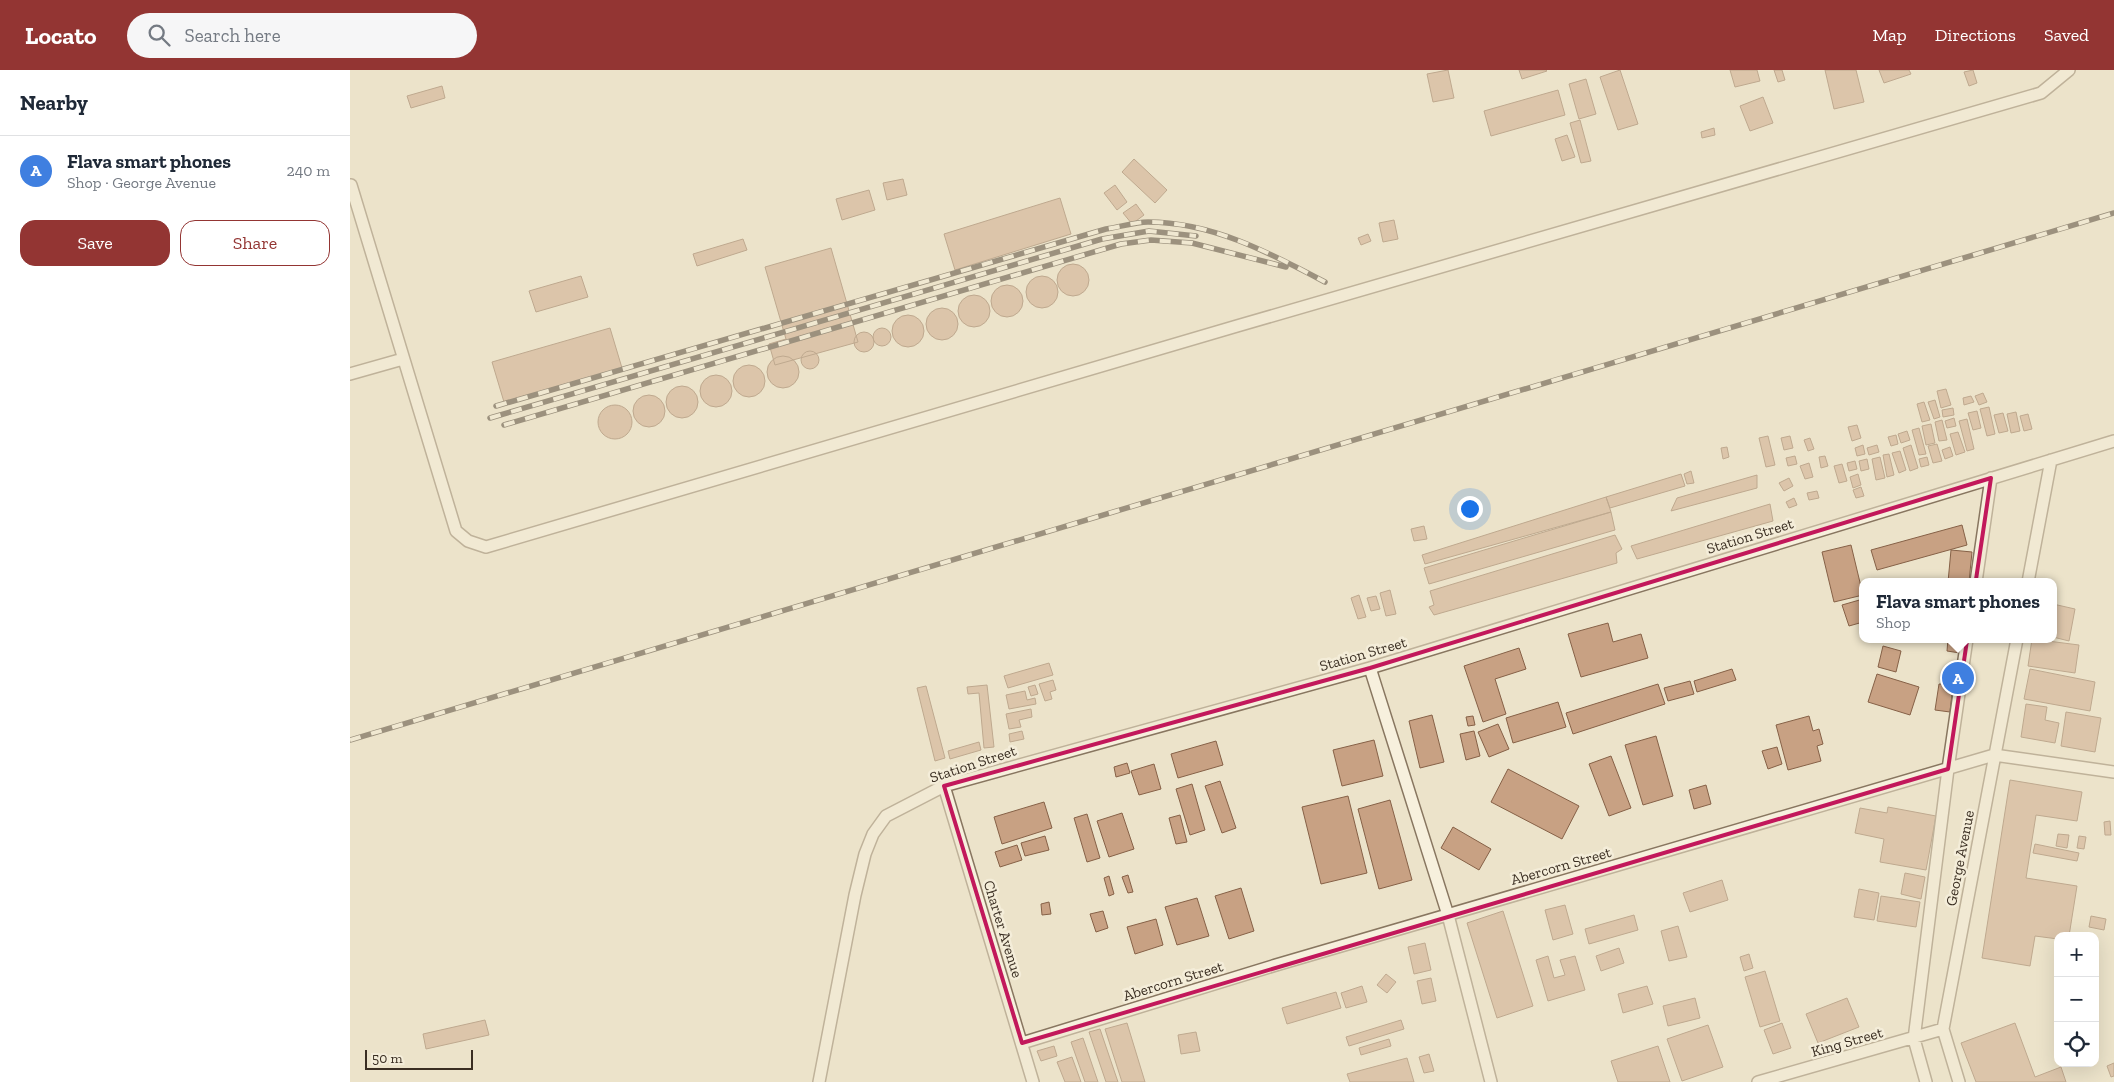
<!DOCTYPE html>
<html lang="en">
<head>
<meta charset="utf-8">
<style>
  body { margin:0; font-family:"Zilla Slab",serif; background:#f6f6f7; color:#1f2937 }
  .controls { position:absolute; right:15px; bottom:15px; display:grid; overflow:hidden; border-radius:10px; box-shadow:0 5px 20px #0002 }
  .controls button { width:45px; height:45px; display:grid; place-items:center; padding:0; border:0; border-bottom:1px solid #e0e1e3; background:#fff; color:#1f2937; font:25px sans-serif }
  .scale { position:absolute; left:15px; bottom:12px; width:108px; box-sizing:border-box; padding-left:5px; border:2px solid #3a2e22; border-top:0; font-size:14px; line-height:18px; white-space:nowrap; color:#3a2e22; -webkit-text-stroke:4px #f4edd9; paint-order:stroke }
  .you { position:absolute; left:1119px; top:438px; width:18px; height:18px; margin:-12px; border:4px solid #fff; border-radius:50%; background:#1a73e8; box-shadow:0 0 0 8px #1a73e833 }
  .badge { display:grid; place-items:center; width:32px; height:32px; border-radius:50%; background:#933533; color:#fff; font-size:16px; font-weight:700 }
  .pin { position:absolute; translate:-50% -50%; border:2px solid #fff; box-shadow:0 1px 5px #0006 }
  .popup { position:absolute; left:1509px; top:508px; width:198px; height:65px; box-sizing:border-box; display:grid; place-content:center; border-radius:10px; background:#fff; filter:drop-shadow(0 1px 4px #0005); font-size:16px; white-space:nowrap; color:#747a83 }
  .popup b { font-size:19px; color:#1f2937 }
  .popup::after { content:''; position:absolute; left:50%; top:100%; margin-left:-10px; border:10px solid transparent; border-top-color:#fff }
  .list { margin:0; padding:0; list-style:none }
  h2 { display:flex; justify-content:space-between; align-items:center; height:65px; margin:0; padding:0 20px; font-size:21px }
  h2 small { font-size:16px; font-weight:400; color:#747a83 }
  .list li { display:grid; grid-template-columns:32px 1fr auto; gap:15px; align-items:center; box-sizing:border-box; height:70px; padding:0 20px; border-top:1px solid #e0e1e3 }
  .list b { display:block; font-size:19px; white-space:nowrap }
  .list p { margin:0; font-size:16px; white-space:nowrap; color:#747a83 }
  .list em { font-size:16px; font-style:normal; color:#747a83 }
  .actions { display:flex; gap:10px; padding:15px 20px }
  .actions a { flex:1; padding:11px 0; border:1px solid #933533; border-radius:15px; text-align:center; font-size:18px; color:#933533 }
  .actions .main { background:#933533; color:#fff }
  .icon { flex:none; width:28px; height:28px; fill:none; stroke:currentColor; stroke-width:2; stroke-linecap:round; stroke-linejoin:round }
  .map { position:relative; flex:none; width:1764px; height:1012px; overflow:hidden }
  header { display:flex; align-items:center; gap:30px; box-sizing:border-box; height:70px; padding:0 25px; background:#933533; color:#fff }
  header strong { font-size:24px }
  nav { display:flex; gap:28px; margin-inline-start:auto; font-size:18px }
  .search { width:350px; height:45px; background:#f6f6f7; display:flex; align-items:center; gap:12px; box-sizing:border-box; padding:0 18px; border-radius:28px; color:#747a83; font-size:19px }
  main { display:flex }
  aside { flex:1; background:#fff }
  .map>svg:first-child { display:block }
</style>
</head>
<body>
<header>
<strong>Locato</strong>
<div class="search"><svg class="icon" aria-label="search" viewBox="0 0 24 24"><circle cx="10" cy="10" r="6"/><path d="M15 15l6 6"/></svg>Search here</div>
<nav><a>Map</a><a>Directions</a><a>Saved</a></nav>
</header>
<main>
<aside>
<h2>Nearby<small></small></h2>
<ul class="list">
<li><span class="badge" style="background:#3f7fe0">A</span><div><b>Flava smart phones</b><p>Shop · George Avenue</p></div><em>240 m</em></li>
</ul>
<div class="actions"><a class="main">Save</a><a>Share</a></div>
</aside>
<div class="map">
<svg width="1764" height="1012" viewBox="0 0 1764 1012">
  <rect width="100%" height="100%" fill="#ece3ca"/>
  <path fill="#c8a183" stroke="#866147" d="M1098,0l6,28 -21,4 -6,-28z
    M1169,0h27l1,1 -25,8z
    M1270,0l18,54 -20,6 -18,-53z
    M1380,0h27l3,11 -25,6z
    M1424,0h8l3,10 -7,2z
    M1475,0h31l8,32 -30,7z
    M1529,0h30l2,4 -27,9z
    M1623,0l4,13 -8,3 -5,-14z
    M1236,9l10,35 -17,5 -10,-35z
    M92,16l3,12 -34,10 -4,-12z
    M1208,20l7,25 -74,21 -7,-25z
    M1413,27l10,26 -23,8 -10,-25z
    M1230,50l11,41 -10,2 -11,-40z
    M1364,58l1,7 -13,3 -1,-6z
    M1217,65l8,22 -13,4 -7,-22z
    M784,89l33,31 -12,13 -33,-31z
    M553,109l4,16 -20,5 -4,-17z
    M765,115l12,17 -10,8 -13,-17z
    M519,120l6,20 -33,10 -6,-21z
    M710,128l11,36 -116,36 -11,-36z
    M786,134l8,11 -12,9 -9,-11z
    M1044,150l4,19 -15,3 -4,-19z
    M1018,164l3,7 -10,4 -3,-7z
    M393,169l4,11 -50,16 -4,-12z
    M481,178l27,94 -83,23 -6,-21 17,-5 -21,-72z
    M707 210a16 16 0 1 1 32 0a16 16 0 1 1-32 0Z
    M676 222a16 16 0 1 1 32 0a16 16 0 1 1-32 0Z
    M231,206l7,21 -52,15 -7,-21z
    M641 231a16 16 0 1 1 32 0a16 16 0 1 1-32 0Z
    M608 241a16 16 0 1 1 32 0a16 16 0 1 1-32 0Z
    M576 254a16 16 0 1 1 32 0a16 16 0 1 1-32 0Z
    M542 261a16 16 0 1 1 32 0a16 16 0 1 1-32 0Z
    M260,258l12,40 -118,34 -12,-40z
    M523 267a9 9 0 1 1 18 0a9 9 0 1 1-18 0Z
    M504 272a10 10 0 1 1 20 0a10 10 0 1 1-20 0Z
    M451 290a9 9 0 1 1 18 0a9 9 0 1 1-18 0Z
    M417 302a16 16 0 1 1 32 0a16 16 0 1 1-32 0Z
    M383 311a16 16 0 1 1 32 0a16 16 0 1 1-32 0Z
    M350 321a16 16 0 1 1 32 0a16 16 0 1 1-32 0Z
    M316 332a16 16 0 1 1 32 0a16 16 0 1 1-32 0Z
    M1596,319l5,16 -10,3 -4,-17z
    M1633,323l4,9 -8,3 -4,-9z
    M283 341a16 16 0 1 1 32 0a16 16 0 1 1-32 0Z
    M1621,326l3,6 -10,3 -1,-7z
    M1585,330l5,17 -6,2 -6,-17z
    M1574,332l6,18 -8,2 -5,-18z
    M248 352a17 17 0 1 1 34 0a17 17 0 1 1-34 0Z
    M1639,337l6,27 -8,2 -7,-27z
    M1603,338l1,7 -11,2 -1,-7z
    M1627,341l4,17 -8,2 -5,-17z
    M1666,342l4,19 -9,2 -4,-19z
    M1653,343l5,18 -9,2 -5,-18z
    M1678,344l4,15 -8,2 -4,-15z
    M1604,348l2,8 -9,2 -2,-7z
    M1617,349l7,30 -7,2 -8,-30z
    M1592,350l5,20 -8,1 -4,-19z
    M1581,354l4,19 -9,2 -4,-19z
    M1507,355l4,13 -9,3 -4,-14z
    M1569,358l7,26 -7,1 -7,-25z
    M1557,361l3,9 -9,3 -3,-9z
    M1608,362l7,20 -9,3 -6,-21z
    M1546,365l2,9 -7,2 -3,-9z
    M1418,366l7,29 -9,2 -7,-29z
    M1440,366l3,12 -9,2 -3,-12z
    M1460,368l4,11 -6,2 -4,-11z
    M1587,374l5,17 -9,2 -5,-17z
    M1513,375l2,9 -8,2 -2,-8z
    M1527,375l2,7 -10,3 -2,-7z
    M1561,375l7,23 -8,3 -7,-23z
    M1377,377l2,10 -6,2 -2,-11z
    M1600,377l3,9 -8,3 -3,-9z
    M1550,381l6,19 -7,3 -7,-20z
    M1539,384l5,21 -7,2 -4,-22z
    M1445,386l2,8 -9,2 -2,-8z
    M1475,386l3,10 -7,2 -2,-11z
    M1530,387l5,21 -9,2 -4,-21z
    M1577,387l2,8 -8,2 -2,-8z
    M1517,389l2,10 -8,2 -2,-10z
    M1505,391l2,8 -8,2 -2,-8z
    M1459,393l4,14 -8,2 -5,-13z
    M1492,394l5,17 -8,2 -5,-17z
    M1341,401l3,12 -7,1 -3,-10z
    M1331,404l4,12 -75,22 -4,-11z
    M1508,404l3,11 -8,3 -3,-11z
    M1407,405v13l-86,23 6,-13z
    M1439,408l4,8 -9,5 -5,-8z
    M1511,417l3,9 -8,2 -3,-8z
    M1467,421l2,7 -10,2 -2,-7z
    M1256,427l5,15 -186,52 -3,-9z
    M1444,428l3,7 -8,3 -3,-6z
    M1420,434l3,17 -136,38 -6,-13z
    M1261,442l4,18 -186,54 -5,-16z
    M1612,455l5,20 -90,25 -6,-20z
    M1074,456l3,13 -13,2 -3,-12z
    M1265,465l7,14 -6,4 1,10 -183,52 -5,-8 5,-2 -4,-14z
    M1501,475l12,50 -29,7 -12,-50z
    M1601,480l21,2 -3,30h-21z
    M1040,520l6,24 -10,2 -6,-23z
    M1009,525l7,22 -8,2 -7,-21z
    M1026,526l4,13 -9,2 -4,-13z
    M1513,529v23l-14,4 -7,-21z
    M1703,534l22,5 -6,32 -16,-4z
    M1258,553l5,19 28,-8 7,24 -67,19 -13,-43z
    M1598,569h14l-2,14 -13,-2z
    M1682,569l47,6 -4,28 -47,-7z
    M1533,576l18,5 -5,21 -18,-5z
    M1169,578l7,21 -31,10 11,35 -23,8 -19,-56z
    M699,593l4,12 -45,13 -4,-12z
    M1382,599l4,11 -39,12 -3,-11z
    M1680,599l65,13 -5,29 -66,-12z
    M1527,604l42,13 -9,28 -42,-13z
    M703,610l3,10 -6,2 2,7 -7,2 -6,-17z
    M1340,611l4,13 -26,7 -4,-13z
    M1308,614l7,20 -92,30 -7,-21z
    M1589,614l14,1 -3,27 -15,-2z
    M637,615l7,62 -10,1 -5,-55 -11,1 -1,-7z
    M685,615l3,9 -7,2 -3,-9z
    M576,616l19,72 -10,3 -18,-73z
    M675,621l2,9 8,-2 1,6 -27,5 -3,-14z
    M1208,632l8,25 -53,16 -7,-25z
    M1676,634l21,3 -2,13 14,3 -4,20 -34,-6z
    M681,639l1,8 -13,3 2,7 -12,2 -3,-15z
    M1716,642l35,6 -6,34 -34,-6z
    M1082,645l12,47 -24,6 -11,-47z
    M1123,646l2,9 -7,1 -2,-9z
    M1459,646l4,15 6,-2 4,15 -6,2 4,15 -33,9 -12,-45z
    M1148,654l11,25 -20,8 -11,-25z
    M672,661l2,8 -14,3 -1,-8z
    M1124,661l6,25 -14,4 -6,-26z
    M1306,666l17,60 -30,9 -18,-60z
    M1024,670l9,36 -41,10 -9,-36z
    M866,671l7,24 -45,13 -7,-24z
    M629,672l2,8 -31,9 -2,-8z
    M1427,677l5,17 -14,5 -6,-18z
    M1261,686l20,52 -22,8 -20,-52z
    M777,693l3,10 -14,4 -2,-10z
    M804,694l7,25 -22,6 -8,-24z
    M1158,699l71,37 -17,33 -71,-37z
    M1660,710l72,12 -5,29 -41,-6 -10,63 51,8 -8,50h-11v3l-23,-3 -5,30 -48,-8z
    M870,711l16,47 -14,5 -17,-47z
    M842,714l13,46 -15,5 -14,-46z
    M1356,715l5,19 -17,5 -5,-19z
    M998,726l19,77 -46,11 -19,-77z
    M1040,730l22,80 -33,9 -21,-80z
    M694,732l8,26 -50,16 -8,-27z
    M1538,737l48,9 -10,54 -46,-8 4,-23 -29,-6 5,-25 27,5z
    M772,743l12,36 -25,8 -12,-36z
    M737,744l13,44 -13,4 -13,-44z
    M830,745l7,27 -11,2 -7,-26z
    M1760,751l1,14h-6l-1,-13z
    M1103,757l38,22 -12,21 -38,-22z
    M1708,764l11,1 -2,13 -11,-2z
    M695,766l4,14 -24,6 -4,-13z
    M1729,766l7,1 -2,12 -7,-1z
    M1685,774l44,9 -2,8 -44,-8z
    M667,775l5,15 -22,7 -5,-15z
    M1555,803l20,4 -4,22 -20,-5z
    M778,805l5,17 -5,1 -6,-16z
    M759,806l5,18 -5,2 -5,-18z
    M1372,810l6,20 -38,12 -7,-19z
    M891,818l13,43 -25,8 -14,-43z
    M1509,819l20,4 -5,27 -20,-3z
    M1531,826l39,6 -4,25 -39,-6z
    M847,828l12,38 -32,9 -12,-38z
    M699,832l2,12 -9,1 -1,-11z
    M1215,835l8,29 -20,6 -8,-30z
    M753,841l5,17 -12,4 -6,-18z
    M1153,841l30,95 -36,12 -30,-95z
    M1284,845l4,15 -49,14 -4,-15z
    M1741,846l15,3 -2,11 -15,-3z
    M806,849l7,26 -28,9 -8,-27z
    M1328,856l9,31 -18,4 -8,-30z
    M1075,873l6,27 -17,4 -6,-27z
    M1269,878l5,15 -23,8 -5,-15z
    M1399,884l4,14 -9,3 -4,-14z
    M1198,886l6,22 11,-3 -5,-15 15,-4 10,34 -37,11 -12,-41z
    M1415,901l15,50 -20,6 -15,-50z
    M1036,904l10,8 -9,11 -10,-8z
    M1081,908l5,23 -14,3 -5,-23z
    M1012,916l5,16 -21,6 -5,-15z
    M1297,916l6,18 -30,9 -5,-19z
    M986,922l5,16 -54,16 -5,-16z
    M1345,928l5,20 -32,8 -5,-20z
    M1497,928l12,29 -41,16 -12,-29z
    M135,950l4,15 -63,14 -3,-15z
    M1051,950l3,9 -55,17 -3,-9z
    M777,953l18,59h-23l-17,-53z
    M1432,953l9,25 -18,6 -9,-24z
    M1665,953l20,54 26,-10 5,15h-90l-15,-39z
    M1358,955l15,42 -41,14 -15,-42z
    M750,959l18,53h-12l-17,-50z
    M846,962l4,19 -19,3 -3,-19z
    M733,968l15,44h-13l-14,-40z
    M1039,969l2,7 -30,9 -2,-7z
    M704,976l3,10 -16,5 -4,-10z
    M1308,976l12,36h-52l-7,-21z
    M1079,984l5,17 -10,2 -5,-16z
    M722,987l9,25h-16l-8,-20z
    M1057,988l7,24h-64l-3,-8z
    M1764,993v13l-3,1 -4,-11z"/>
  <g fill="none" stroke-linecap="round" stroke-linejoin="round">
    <g stroke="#887660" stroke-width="14">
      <path id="minor" d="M1,115l105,346 12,10 18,6 751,-221 804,-233 28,-23
        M0,304l53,-15
        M1626,512l15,-104
        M1678,512l23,-122
        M1020,598l78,247 43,167
        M594,716l89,296
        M672,973l254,-78 718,-210 120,17
        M469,1012l36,-187 10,-41 8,-20 13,-18 58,-30 426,-118 744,-227
        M1408,1012l185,-53
        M1576,1012l-12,-43 34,-270 19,-130
        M1609,1012l-16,-53 74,-390"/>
    </g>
    <use href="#minor" stroke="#f7f0dd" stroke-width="11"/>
    <g stroke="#3a2e22" stroke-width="5.5">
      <path id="rail" d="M146,336l610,-177c14,-2 29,-7 42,-7 64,0 122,31 177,60
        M140,348l612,-179 47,-8 47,5
        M154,355l617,-181 30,-4 41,3 94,24
        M0,670l1764,-527"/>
    </g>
    <use href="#rail" stroke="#f4edd9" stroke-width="4" stroke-dasharray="11" stroke-linecap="butt"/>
  </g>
  <path d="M0 0H1764V1012H0ZM1641,408l-43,291 -926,274 -78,-257 426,-118z" fill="#ece3ca" fill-opacity=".55" fill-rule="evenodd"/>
  <path fill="none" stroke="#c2185b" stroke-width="4" stroke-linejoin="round" d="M1641,408l-43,291 -926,274 -78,-257 426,-118z"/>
  <g text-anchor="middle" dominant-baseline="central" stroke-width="5" stroke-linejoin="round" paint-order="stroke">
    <g font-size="15" fill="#3a2e22" stroke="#f4edd9">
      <text transform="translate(1400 466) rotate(-17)">Station Street</text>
      <text transform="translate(1013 584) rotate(-16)">Station Street</text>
      <text transform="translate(623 694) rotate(-18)">Station Street</text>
      <text transform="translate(1610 788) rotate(-79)">George Avenue</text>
      <text transform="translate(1211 796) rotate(-16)">Abercorn Street</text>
      <text transform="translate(653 859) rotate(73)">Charter Avenue</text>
      <text transform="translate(823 911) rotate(-17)">Abercorn Street</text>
      <text transform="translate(1497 972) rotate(-16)">King Street</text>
    </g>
  </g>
</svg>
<div class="controls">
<button>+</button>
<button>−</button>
<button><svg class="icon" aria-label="locate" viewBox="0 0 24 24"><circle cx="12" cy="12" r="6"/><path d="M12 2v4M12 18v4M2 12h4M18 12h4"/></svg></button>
</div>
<div class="scale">50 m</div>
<div class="you"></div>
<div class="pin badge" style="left:1608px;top:608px;background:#3f7fe0">A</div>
<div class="popup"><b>Flava smart phones</b>Shop</div>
</div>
</main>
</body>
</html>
